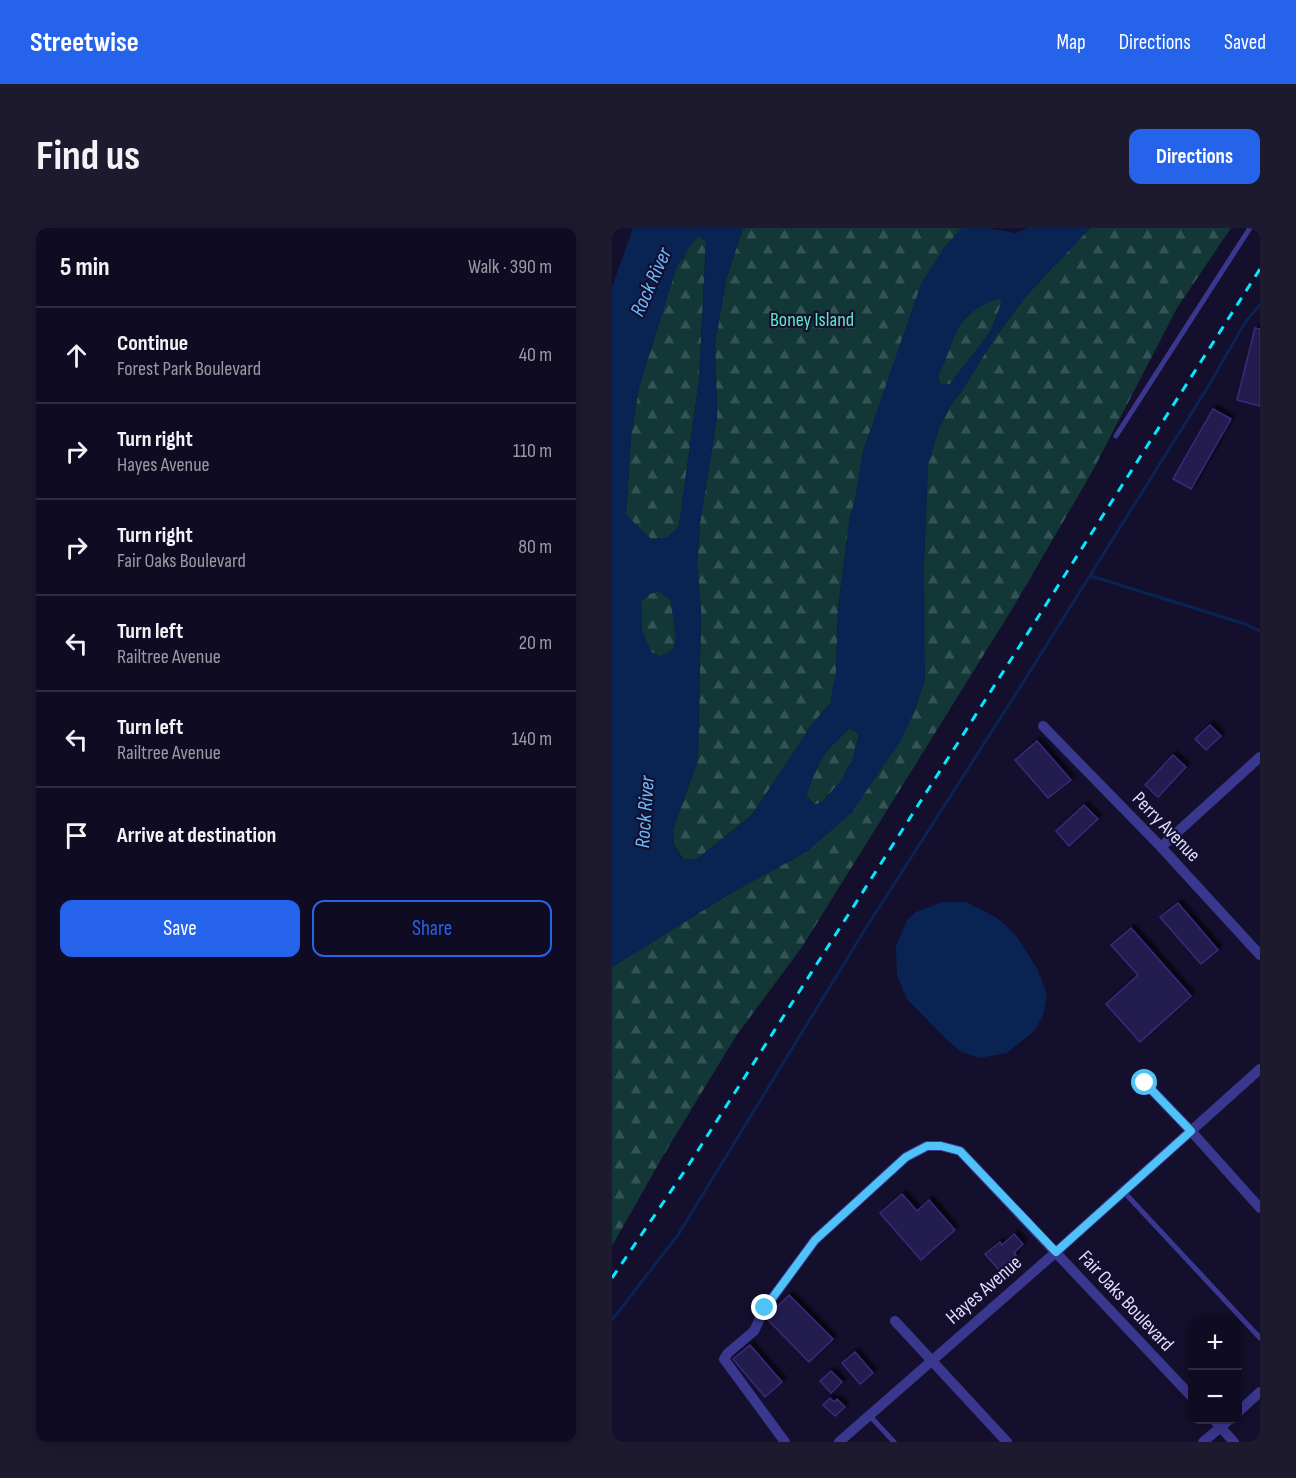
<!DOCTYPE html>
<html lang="en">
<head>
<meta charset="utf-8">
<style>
  body { margin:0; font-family:"Sofia Sans Condensed",sans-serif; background:#1d192f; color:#f1f3f6 }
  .controls { position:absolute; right:18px; bottom:18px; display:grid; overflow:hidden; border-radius:12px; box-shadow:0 3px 15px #0003 }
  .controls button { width:54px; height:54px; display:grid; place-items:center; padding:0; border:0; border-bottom:2px solid #2f2b40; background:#0f0b22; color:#f1f3f6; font:30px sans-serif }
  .stop { position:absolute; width:18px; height:18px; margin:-14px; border:4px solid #4fc3f7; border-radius:50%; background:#fff }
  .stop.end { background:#4fc3f7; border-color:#fff; box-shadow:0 2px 6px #0008 }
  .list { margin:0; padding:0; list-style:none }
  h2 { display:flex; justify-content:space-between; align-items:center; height:78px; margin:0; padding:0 24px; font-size:26px }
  h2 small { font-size:20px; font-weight:400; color:#9b9ba5 }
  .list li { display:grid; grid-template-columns:39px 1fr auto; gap:18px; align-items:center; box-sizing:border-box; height:96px; padding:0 24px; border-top:2px solid #2f2b40 }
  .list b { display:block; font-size:22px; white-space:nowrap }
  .list p { margin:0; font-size:20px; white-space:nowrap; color:#9b9ba5 }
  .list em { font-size:20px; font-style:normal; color:#9b9ba5 }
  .actions { display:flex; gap:12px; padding:18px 24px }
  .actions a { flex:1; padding:14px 0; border:2px solid #2563eb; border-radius:12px; text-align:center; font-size:21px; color:#2563eb }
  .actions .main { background:#2563eb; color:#fff }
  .icon { flex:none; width:33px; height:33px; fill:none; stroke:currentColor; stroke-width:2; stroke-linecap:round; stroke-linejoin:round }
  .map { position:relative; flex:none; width:648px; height:1214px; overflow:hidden; border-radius:12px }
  header { display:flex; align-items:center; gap:36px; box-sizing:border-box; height:84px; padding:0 30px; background:#2563eb; color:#fff }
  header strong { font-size:28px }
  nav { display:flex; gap:33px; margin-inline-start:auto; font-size:21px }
  .intro { display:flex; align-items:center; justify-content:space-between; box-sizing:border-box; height:144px; padding:0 36px }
  h1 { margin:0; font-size:42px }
  .button { padding:15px 27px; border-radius:12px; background:#2563eb; color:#fff; font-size:21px; font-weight:700 }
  main { display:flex; gap:36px; padding:0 36px }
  aside { flex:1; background:#0f0b22; border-radius:12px; box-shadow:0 3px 15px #0003 }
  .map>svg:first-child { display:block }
</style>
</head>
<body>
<header>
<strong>Streetwise</strong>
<nav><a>Map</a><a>Directions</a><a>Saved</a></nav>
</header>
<div class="intro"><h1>Find us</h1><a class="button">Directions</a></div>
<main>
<aside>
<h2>5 min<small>Walk · 390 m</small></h2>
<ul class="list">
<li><svg class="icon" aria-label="ahead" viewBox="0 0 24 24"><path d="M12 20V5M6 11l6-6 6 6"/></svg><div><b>Continue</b><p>Forest Park Boulevard</p></div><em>40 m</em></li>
<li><svg class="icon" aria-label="right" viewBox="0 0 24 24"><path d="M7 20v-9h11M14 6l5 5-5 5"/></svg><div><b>Turn right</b><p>Hayes Avenue</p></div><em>110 m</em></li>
<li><svg class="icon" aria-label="right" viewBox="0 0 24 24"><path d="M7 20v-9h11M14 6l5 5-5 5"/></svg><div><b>Turn right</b><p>Fair Oaks Boulevard</p></div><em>80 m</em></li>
<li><svg class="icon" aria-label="left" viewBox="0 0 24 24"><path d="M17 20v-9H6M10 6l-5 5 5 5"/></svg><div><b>Turn left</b><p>Railtree Avenue</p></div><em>20 m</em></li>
<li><svg class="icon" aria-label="left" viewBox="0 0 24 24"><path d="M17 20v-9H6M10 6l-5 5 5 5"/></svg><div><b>Turn left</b><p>Railtree Avenue</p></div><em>140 m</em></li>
<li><svg class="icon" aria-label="arrive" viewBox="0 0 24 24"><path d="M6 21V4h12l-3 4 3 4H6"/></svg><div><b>Arrive at destination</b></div></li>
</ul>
<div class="actions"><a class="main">Save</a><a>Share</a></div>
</aside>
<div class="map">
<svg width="648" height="1214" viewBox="0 0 648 1214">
  <defs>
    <pattern id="forest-firs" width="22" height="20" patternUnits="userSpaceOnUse" patternTransform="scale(1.5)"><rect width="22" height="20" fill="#123736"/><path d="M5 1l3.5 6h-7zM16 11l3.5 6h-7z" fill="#345354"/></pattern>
    <filter id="shadow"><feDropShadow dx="4" dy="-4" stdDeviation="1.5" flood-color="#0009"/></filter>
  </defs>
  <rect width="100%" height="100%" fill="#140f2d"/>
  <path fill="url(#forest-firs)" d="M131,0h219l-18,20 -81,203 -8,49 -5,16 -12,92 -2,66 -6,29 -19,23 -59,89 -55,44h-14l-9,-14 -1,-16 25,-69 3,-149 -4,-46 3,-42 17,-106 -2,-73 11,-64z
    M478,0h141l-54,80 -85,164 -78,134 -212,341 -66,89 -73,120 -51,90v-279l119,-74 75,-41 46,-40 72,-250 4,-98 11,-36 10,-20 14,-19 31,-50 31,-42z
    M87,7l7,7 -7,138 -20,146 -12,12 -16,1 -25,-24 5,-79 8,-49 38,-122 7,-8 1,-7z
    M386,70l4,3 -11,30 -41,53 -10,1 -2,-9c8,-15 12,-32 20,-48 8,-14 25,-25 40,-30z
    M47,363l12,10 5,37 -3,12 -12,7 -10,-5 -9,-21 -1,-29 8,-8z
    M238,500l9,6 -7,28 -6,8 -3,9 -21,23 -7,3 -9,-9 12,-34 14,-17z"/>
  <path fill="#092452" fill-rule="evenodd" d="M21,0h110l-17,52 -11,64 2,73 -17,106 -3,42 4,46 -3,149 -25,69 1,16 8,14h15l55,-44 59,-89 19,-23 6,-29 2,-66 12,-92 5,-16 8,-49 58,-167 23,-36 18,-20h25l29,5 11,-5h63l-65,69 -31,42 -31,50 -14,19 -10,20 -11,36 -4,98 1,119 -12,34 -12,25 -49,72 -46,40 -75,41 -119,74v-680zM86,8l8,6 -7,138 -20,146 -12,12 -16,1 -25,-24 5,-79 8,-49 38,-121c8,-11 12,-20 21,-30zM386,70l4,4 -11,29 -41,53h-10l-2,-8c8,-15 12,-32 20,-48 8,-14 25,-25 40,-30zM47,363l12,10 5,37 -3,12 -12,7 -10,-5 -9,-21 -1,-29 8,-8zM239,500l8,6 -7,28 -6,8 -3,9 -21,23 -8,3 -8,-9c11,-31 18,-47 45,-68z
    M331,674h23l31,16 17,15 23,35 10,26 -4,22 -9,15 -27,22 -28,5 -17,-6 -13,-10 -42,-43 -10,-24 -1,-29 11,-26 9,-8z"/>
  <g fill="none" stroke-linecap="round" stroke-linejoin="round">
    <path stroke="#092452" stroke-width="3" d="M479,348l151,47 18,8
      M0,1092l66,-85 186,-304 155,-242 187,-299 40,-69 14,-16"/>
  </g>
  <path fill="#241a4f" stroke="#3a2a7d" stroke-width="1.5" filter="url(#shadow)" d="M643,100l5,1v77l-23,-6z
    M601,181l18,10 -40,70 -18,-10z
    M598,497l11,11 -15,14 -11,-11z
    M425,513l34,39 -23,18 -33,-38z
    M561,527l13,12 -28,30 -13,-12z
    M472,577l14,14 -29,27 -13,-15z
    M566,675l40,47 -17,14 -41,-47z
    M519,700l60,68 -51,46 -34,-38 32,-29 -27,-30z
    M290,966l15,17 12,-11 26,30 -34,30 -41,-47z
    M402,1006l9,10 -9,9 2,2 -17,15 -14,-16 15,-12 2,3z
    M177,1067l44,44 -24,23 -43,-44z
    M138,1117l32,37 -17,15 -32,-38z
    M243,1124l18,21 -13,11 -18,-21z
    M219,1143l11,11 -11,11 -11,-12z
    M218,1170l4,4 3,-3 8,8 -10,9 -12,-11z"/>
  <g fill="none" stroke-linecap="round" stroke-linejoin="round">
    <path stroke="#3a378f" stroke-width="5" d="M504,208l134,-208
      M512,964l136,146
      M257,1187l25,27"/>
    <path stroke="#3a378f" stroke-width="10" d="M431,498l118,121 99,108
      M549,619l99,-90
      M533,855l46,48 69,77
      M283,1093l112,121
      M626,1184l22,-20
      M602,1192l20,22
      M173,1214l-61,-83 4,-6 26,-22 11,-23 50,-68 91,-83 21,-11h14l19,5 232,246
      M227,1214l217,-190 204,-183
      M591,1214l26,-22"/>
    <path stroke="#07e7ff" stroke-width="3" stroke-dasharray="9 8" stroke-linecap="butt" d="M0,1050l76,-112 572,-897"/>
  </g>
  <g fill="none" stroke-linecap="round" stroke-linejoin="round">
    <path stroke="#4fc3f7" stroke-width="8" d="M153,1080l50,-68 91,-83 21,-11h14l19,5 96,101 135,-121 -46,-48"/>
  </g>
  <g text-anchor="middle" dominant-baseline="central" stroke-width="4.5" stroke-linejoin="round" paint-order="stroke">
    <g font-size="20" fill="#5ceac6" stroke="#140f2d">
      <text x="200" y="92">Boney Island</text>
    </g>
    <g font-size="20" fill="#dfdbff" stroke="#140f2d">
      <text transform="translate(554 599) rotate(46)">Perry Avenue</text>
      <text transform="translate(372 1062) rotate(-41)">Hayes Avenue</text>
      <text transform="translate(514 1073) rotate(47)">Fair Oaks Boulevard</text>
    </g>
    <g font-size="21" font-style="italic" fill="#69baff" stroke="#140f2d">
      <text transform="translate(39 54) rotate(-66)">Rock River</text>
      <text transform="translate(33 584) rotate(-86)">Rock River</text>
    </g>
  </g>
</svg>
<div class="controls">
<button>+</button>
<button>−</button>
</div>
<div class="stop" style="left:533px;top:855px"></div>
<div class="stop end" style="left:153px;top:1080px"></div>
</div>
</main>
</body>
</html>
